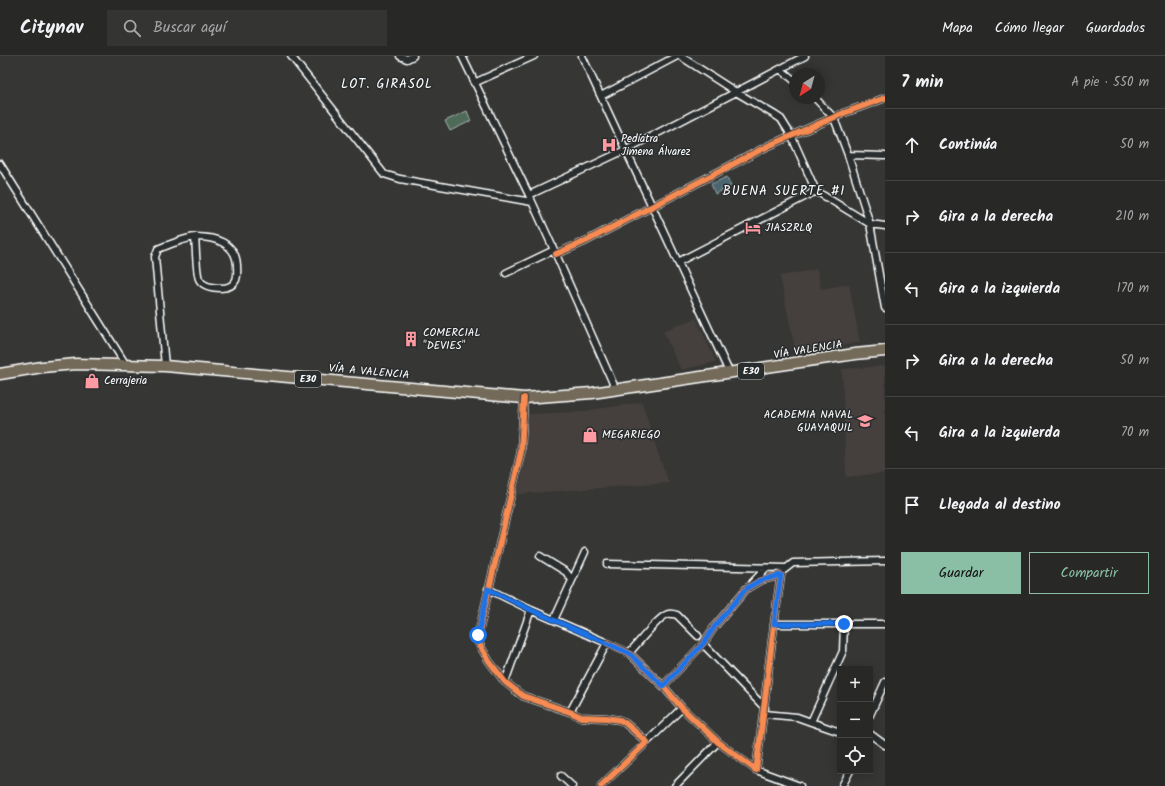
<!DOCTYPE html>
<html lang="es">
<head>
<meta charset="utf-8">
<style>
  body { margin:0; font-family:Kalam,sans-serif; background:#343433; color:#f1f3f6 }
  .controls { position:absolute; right:12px; bottom:12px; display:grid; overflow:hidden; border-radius:0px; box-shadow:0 2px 10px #0003 }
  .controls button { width:36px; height:36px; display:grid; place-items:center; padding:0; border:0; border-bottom:1px solid #444; background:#282827; color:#f1f3f6; font:20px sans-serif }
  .compass { position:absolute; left:789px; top:12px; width:36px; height:36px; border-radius:50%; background:#282827; box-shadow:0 2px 10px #0003; rotate:216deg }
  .stop { position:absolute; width:12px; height:12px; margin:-9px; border:3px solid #1a73e8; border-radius:50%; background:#fff }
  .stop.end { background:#1a73e8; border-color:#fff; box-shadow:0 1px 4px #0008 }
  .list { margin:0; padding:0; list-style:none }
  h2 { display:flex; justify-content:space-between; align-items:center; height:52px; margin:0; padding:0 16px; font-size:17px }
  h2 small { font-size:13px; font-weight:400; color:#a5a6a7 }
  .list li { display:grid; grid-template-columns:26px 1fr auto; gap:12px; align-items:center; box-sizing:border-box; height:72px; padding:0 16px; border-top:1px solid #444 }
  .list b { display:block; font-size:15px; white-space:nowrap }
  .list em { font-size:13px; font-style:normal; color:#a5a6a7 }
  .actions { display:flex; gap:8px; padding:12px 16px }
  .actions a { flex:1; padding:9px 0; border:1px solid #8abfa5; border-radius:0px; text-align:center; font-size:14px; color:#8abfa5 }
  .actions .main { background:#8abfa5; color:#111 }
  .icon { flex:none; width:22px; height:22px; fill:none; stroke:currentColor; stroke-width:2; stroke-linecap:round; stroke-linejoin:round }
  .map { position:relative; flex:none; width:885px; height:730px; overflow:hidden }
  header { display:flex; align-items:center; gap:24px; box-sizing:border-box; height:56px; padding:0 20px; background:#282827; border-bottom:1px solid #444 }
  header strong { font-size:19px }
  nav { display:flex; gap:22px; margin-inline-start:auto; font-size:14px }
  .search { width:280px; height:36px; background:#343433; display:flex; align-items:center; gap:10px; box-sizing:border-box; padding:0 14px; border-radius:0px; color:#a5a6a7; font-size:15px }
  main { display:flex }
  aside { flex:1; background:#282827 }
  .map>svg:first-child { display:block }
</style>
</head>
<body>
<header>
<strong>Citynav</strong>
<div class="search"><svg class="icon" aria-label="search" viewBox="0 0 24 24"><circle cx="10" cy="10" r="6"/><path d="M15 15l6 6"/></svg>Buscar aquí</div>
<nav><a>Mapa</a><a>Cómo llegar</a><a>Guardados</a></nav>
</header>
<main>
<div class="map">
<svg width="885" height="730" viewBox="0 0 885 730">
  <rect width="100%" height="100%" fill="#363634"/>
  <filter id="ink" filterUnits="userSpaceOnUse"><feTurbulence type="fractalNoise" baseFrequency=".025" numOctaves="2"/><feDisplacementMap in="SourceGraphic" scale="8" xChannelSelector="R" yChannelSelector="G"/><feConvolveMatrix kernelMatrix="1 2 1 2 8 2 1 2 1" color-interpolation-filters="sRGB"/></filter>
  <g filter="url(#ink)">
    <path fill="#45403c" d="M612,82l5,8 -11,5 -4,-8z
      M817,213l4,20 28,-5 11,58 -64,12 -16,-78z
      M696,262l20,44 -35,8 -18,-39z
      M885,310v107l-39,4 -4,-108z
      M642,346l17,54 10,27 -152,11 8,-37 3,-43 50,-2z"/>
    <path fill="#506a58" stroke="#a8b4ac" d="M467,55l4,10 -21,10 -5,-10z"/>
    <path fill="#4b666f" stroke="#93a3a9" d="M727,121l4,9 -16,8 -4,-10z"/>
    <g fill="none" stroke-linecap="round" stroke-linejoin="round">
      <g stroke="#fff" stroke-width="9">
        <path id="minor" d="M291,0l93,118 16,5 132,23
          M400,0l7,3 6,-3
          M462,0l67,139 25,55
          M582,0l148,318
          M680,0l56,36 39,23 6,4 10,16 25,56 54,33
          M780,13l15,12
          M474,27l60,-27
          M601,40l76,-40
          M815,42l19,20 14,37 22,69
          M848,99l37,1
          M0,108l126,201
          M529,139l96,-45 180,-94
          M885,170l-15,-2 15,84
          M556,198l30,-13 182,-95 76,-33 41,-15
          M678,206l138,-71
          M506,217l48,-23 62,140
          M165,310l-10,-109 3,-8c7,-3 31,-12 38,-12 19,0 40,6 41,28 0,5 1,10 -1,15 -3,6 -8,8 -15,8 -7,0 -18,-1 -22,-9 -3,-8 -3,-32 -4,-42
          M524,342l-3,54 -44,188 12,21 16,21 18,14 47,16 11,5 25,1 14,2 5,3 22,19 -46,44
          M540,500l26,16 6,8
          M607,508l178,4
          M784,514l9,-7 92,-2
          M752,527l14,-15
          M488,533l43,21 -26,72
          M531,554l76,33 -37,69
          M554,564l31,-68
          M774,568h111
          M607,587l22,10 34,33 19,22 36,34 38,28c9,-65 15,-130 25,-195l-22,6 -12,7 -32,38 -12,18 -40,42
          M703,588l62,64
          M629,597c8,-8 29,-36 39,-39 3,-1 6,0 9,1l21,21
          M764,658l33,3 14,5
          M870,659l15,-33
          M840,676l-29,-10 32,-71 1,-27
          M870,678l15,11
          M647,686l35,-34
          M756,714l44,16
          M561,720l11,10
          M675,730l43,-44
          M842,730l8,-15"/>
      </g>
      <g stroke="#fff" stroke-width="13">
        <path id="trunk" d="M0,318l42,-7 34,-3 89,2 359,32 68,-5 263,-39 30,-3"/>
      </g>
      <use href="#minor" stroke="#2a2d2e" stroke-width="6"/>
      <use href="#trunk" stroke="#736b5a" stroke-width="10"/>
      <g stroke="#2a2d2e" stroke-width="8">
        <path id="cycleway" d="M556,198l30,-13 182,-95 76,-33 41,-15
          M524,342l-3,54 -44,188 12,21 16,21 18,14 47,16 11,5 25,1 14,2 5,3 22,19 -46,44
          M607,587l22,10 34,33 19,22 36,34 38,28c9,-65 15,-130 25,-195l-22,6 -12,7 -32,38 -12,18 -40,42"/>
      </g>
      <use href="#cycleway" stroke="#f68b52" stroke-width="6"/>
    </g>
  </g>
  <g fill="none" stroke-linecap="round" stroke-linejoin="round" filter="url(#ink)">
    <path stroke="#1a73e8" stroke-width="5" d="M478,579l10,-46 43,21 98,43 34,33 40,-42 12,-18 32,-38 12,-7 22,-6 -7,49h70"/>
  </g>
  <defs>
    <g id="hospital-bare" transform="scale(1.2)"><path d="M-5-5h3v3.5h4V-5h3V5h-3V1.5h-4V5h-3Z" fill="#ff9aa2" stroke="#2a2d2e" stroke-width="2.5" paint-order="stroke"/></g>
    <g id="hotel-bare" transform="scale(1.2)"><path d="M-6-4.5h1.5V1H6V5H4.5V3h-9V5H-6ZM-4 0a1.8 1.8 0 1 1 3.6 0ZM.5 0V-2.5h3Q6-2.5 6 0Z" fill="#ff9aa2" stroke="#2a2d2e" stroke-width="2.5" paint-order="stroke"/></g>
    <g id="building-bare" transform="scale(1.2)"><path d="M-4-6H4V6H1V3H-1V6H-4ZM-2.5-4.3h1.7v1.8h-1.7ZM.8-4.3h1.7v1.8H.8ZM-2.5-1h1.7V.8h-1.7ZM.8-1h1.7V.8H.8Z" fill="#ff9aa2" stroke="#2a2d2e" stroke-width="2.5" paint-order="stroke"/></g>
    <g id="shop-bare" transform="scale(1.2)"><path d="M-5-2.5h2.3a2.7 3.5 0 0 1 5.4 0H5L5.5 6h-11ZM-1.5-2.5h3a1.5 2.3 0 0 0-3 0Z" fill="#ff9aa2" stroke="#2a2d2e" stroke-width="2.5" paint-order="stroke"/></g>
    <g id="university-bare" transform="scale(1.2)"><path d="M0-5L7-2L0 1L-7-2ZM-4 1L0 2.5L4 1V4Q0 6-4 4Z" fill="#ff9aa2" stroke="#2a2d2e" stroke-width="2.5" paint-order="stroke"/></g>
  </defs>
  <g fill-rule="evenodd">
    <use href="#hospital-bare" x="609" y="89"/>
    <use href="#hotel-bare" x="753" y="172"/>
    <use href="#building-bare" x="411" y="283"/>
    <use href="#shop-bare" x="92" y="325"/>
    <use href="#university-bare" x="865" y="365"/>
    <use href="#shop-bare" x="590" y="379"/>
  </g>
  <g text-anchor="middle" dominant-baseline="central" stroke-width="3" stroke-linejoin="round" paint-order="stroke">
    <g fill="#2a2d2e" stroke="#bfc0c0" stroke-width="1">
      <rect x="738" y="307" width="26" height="16" rx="3"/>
      <rect x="295" y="315" width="26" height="16" rx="3"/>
    </g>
    <g font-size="10" font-weight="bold" fill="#fff">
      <text x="751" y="315">E30</text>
      <text x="308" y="323">E30</text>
    </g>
    <g font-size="11" fill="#fff" stroke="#2a2d2e" text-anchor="start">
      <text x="621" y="83">Pedíatra<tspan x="621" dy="13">Jimena Álvarez</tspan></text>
      <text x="765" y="172">JIASZRLQ</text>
      <text x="423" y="277">COMERCIAL<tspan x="423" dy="13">"DEVIES"</tspan></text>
      <text x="104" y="325">Cerrajeria</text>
      <text x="853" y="359" text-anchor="end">ACADEMIA NAVAL<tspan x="853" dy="13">GUAYAQUIL</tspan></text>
      <text x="602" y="379">MEGARIEGO</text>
    </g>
    <g font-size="11" fill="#fff" stroke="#2a2d2e">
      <text transform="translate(808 294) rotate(-9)">VÍA VALENCIA</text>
      <text transform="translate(369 316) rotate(5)">VÍA A VALENCIA</text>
    </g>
    <g font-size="13" letter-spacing="1" fill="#fff" stroke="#2a2d2e">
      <text x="387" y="28">LOT. GIRASOL</text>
      <text x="784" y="135">BUENA SUERTE #1</text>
    </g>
  </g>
</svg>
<div class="controls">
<button>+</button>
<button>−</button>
<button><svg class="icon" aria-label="locate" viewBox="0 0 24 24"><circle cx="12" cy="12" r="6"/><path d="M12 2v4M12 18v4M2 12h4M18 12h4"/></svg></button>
</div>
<svg class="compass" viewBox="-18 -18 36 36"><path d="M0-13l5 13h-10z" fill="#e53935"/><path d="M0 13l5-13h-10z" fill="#a5a6a7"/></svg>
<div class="stop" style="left:478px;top:579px"></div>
<div class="stop end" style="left:844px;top:568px"></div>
</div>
<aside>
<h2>7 min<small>A pie · 550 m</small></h2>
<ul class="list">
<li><svg class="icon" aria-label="ahead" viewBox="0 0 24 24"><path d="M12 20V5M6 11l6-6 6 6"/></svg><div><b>Continúa</b></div><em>50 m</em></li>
<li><svg class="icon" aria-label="right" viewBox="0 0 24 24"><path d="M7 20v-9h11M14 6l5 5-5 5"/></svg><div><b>Gira a la derecha</b></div><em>210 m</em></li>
<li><svg class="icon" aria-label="left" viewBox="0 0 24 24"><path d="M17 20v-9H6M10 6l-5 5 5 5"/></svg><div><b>Gira a la izquierda</b></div><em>170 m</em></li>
<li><svg class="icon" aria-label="right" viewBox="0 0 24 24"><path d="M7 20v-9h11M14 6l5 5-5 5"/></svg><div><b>Gira a la derecha</b></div><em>50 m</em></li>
<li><svg class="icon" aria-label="left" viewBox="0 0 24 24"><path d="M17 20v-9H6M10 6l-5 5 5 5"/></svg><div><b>Gira a la izquierda</b></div><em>70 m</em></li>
<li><svg class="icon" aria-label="arrive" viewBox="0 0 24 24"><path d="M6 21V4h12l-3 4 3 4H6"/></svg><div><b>Llegada al destino</b></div></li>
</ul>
<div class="actions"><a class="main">Guardar</a><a>Compartir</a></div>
</aside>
</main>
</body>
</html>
